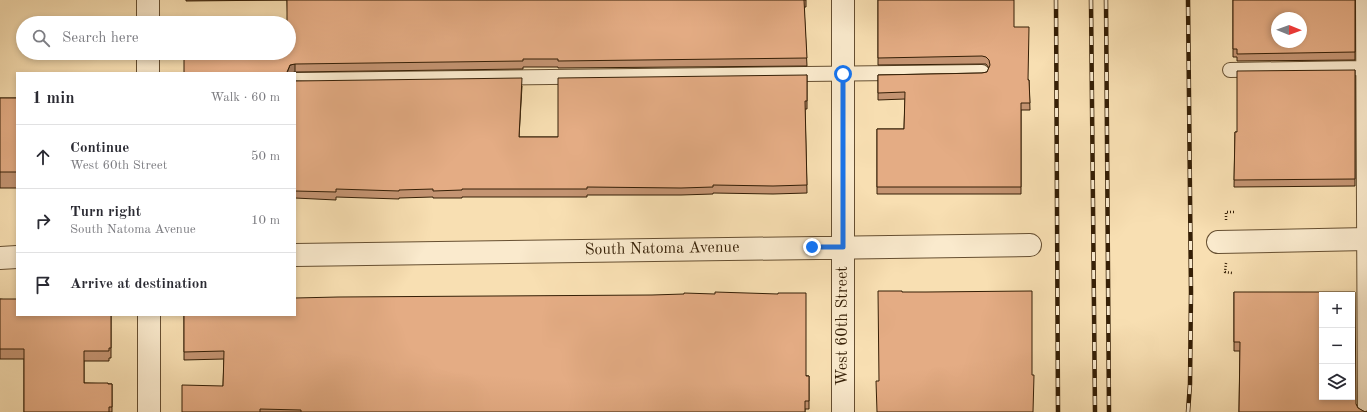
<!DOCTYPE html>
<html lang="en">
<head>
<meta charset="utf-8">
<style>
  body { margin:0; font-family:"Old Standard TT",serif; background:#f2f2f3; color:#2b2b33 }
  .controls { position:absolute; right:12px; bottom:12px; display:grid; overflow:hidden; border-radius:0px; box-shadow:0 2px 6px #0003 }
  .controls button { width:36px; height:36px; display:grid; place-items:center; padding:0; border:0; border-bottom:1px solid #e1e1e2; background:#fff; color:#2b2b33; font:20px sans-serif }
  .compass { position:absolute; left:1271px; top:12px; width:36px; height:36px; border-radius:50%; background:#fff; box-shadow:0 2px 6px #0003; rotate:91deg }
  .stop { position:absolute; width:12px; height:12px; margin:-9px; border:3px solid #1a73e8; border-radius:50%; background:#fff }
  .stop.end { background:#1a73e8; border-color:#fff; box-shadow:0 1px 4px #0008 }
  .list { margin:0; padding:0; list-style:none }
  h2 { display:flex; justify-content:space-between; align-items:center; height:52px; margin:0; padding:0 16px; font-size:17px }
  h2 small { font-size:13px; font-weight:400; color:#7c7c81 }
  .list li { display:grid; grid-template-columns:26px 1fr auto; gap:12px; align-items:center; box-sizing:border-box; height:64px; padding:0 16px; border-top:1px solid #e1e1e2 }
  .list b { display:block; font-size:15px; white-space:nowrap }
  .list p { margin:0; font-size:13px; white-space:nowrap; color:#7c7c81 }
  .list em { font-size:13px; font-style:normal; color:#7c7c81 }
  .icon { flex:none; width:22px; height:22px; fill:none; stroke:currentColor; stroke-width:2; stroke-linecap:round; stroke-linejoin:round }
  .map { position:relative; flex:none; width:1367px; height:412px; overflow:hidden }
  .search { position:absolute; background:#fff; box-shadow:0 2px 6px #0003; left:16px; top:16px; width:280px; height:44px; display:flex; align-items:center; gap:10px; box-sizing:border-box; padding:0 14px; border-radius:22px; color:#7c7c81; font-size:15px }
  .panel { position:absolute; background:#fff; box-shadow:0 2px 6px #0003; left:16px; top:72px; width:280px; height:244px; border-radius:0px }
  .map>svg:first-child { display:block }
</style>
</head>
<body>
<div class="map">
<svg width="1367" height="412" viewBox="0 0 1367 412">
  <rect width="100%" height="100%" fill="#f8dfb2"/>
  <filter id="stains"><feTurbulence type="fractalNoise" baseFrequency=".005" numOctaves="4"/><feColorMatrix values="0 0 0 0 .2 0 0 0 0 .09 0 0 0 0 .02 0 0 0 .5 -.17"/></filter>
  <radialGradient id="worn" r=".72"><stop offset=".6" stop-color="#630" stop-opacity="0"/><stop offset="1" stop-color="#630" stop-opacity=".3"/></radialGradient>
  <g fill="none" stroke-linecap="round" stroke-linejoin="round">
    <g stroke="#664f31" stroke-width="16">
      <path id="service" d="M1363,0l2,412
        M1230,70l134,-2
        M295,80l687,-8"/>
    </g>
    <g stroke="#664f31" stroke-width="24">
      <path id="minor" d="M148,0v23
        M843,0v412
        M148,53v20
        M1218,242l149,-3
        M295,255l735,-10
        M0,258l17,-1
        M149,412v-97"/>
    </g>
    <path stroke="#351f06" stroke-width="2.5" stroke-dasharray="1 2" stroke-linecap="butt" d="M1226,220v-8h8
      M1226,263l-1,9 7,1"/>
    <use href="#service" stroke="#faeacd" stroke-width="14"/>
    <use href="#minor" stroke="#faeacd" stroke-width="22"/>
    <g stroke="#351f06" stroke-width="4.5">
      <path id="rail" d="M1056,0l2,412
        M1091,0l4,412
        M1106,0l3,412
        M1188,412l2,-28 1,-92 -3,-292"/>
    </g>
    <use href="#rail" stroke="#faeacd" stroke-width="3" stroke-dasharray="9" stroke-linecap="butt"/>
  </g>
  <path fill="#c49472" stroke="#351f06" d="M186,0h101l-101,1z
    M287,0h519v7h-2l3,59 -249,2v-1h-35v2l-228,3 -5,1z
    M878,0l136,27 14,53h1l1,30h-9v84h-144v-65h27l1,-30 -27,1v-25l104,-2 5,-1 2,-4 -3,-4h-4l-104,1z
    M1233,0h122v60l-118,1v-4h-4z
    M1355,70v116l-121,1 1,-55h2z
    M807,75v34h-2l2,84 -34,1 -60,-1v1l-32,1h-94v2h-125v1h-29v-1l-34,1v1l-63,-2v3l-41,-2v-117l227,5 -3,51h39z
    M0,98h17v90h-17z
    M1234,292l122,112 2,4 7,4h2h-128l1,-61h-6z
    M0,299l111,16v43h-2v3h-25v22l28,1v28h-88v-53h-24z
    M184,315l625,61v33h-4v3h-623l41,-26 1,-27 -40,1z"/>
  <path fill="#a0785c" stroke="#351f06" d="M295,64v8l-5,1h-3l3,-8z"/>
  <path fill="#e4ac84" stroke="#351f06" fill-rule="evenodd" d="M287,0h517l3,58 -249,3v-2h-35v2l-228,3 -5,1 -3,7v1h-103v-20h105v-30h-2z
    M878,0h136v27h15l-1,53h1l1,23h-9v84h-144v-58h27l1,-37 -27,1v-18l104,-2 5,-1 3,-7 -1,-5 -3,-3 -4,-1 -104,2z
    M1233,0h122v52l-118,2v-5h-4zM1277,18h24v24h-24z
    M1355,70v109l-121,1 1,-48h2v-61z
    M807,75v26h-2l2,84 -34,1 -60,-1v2l-32,1 -94,-1v2h-125v1l-29,1v-2l-34,1v1l-63,-2v3l-41,-1v-110l227,-3 -3,59h39v-59z
    M0,98h17v74h-17z
    M878,291h24v1h24l106,-1v84h2l-1,37h-156l-1,-31h3z
    M715,292l63,2v-1h28v83h3v25h-4v11h-504v-2l-41,-1v3h-78v-27l41,1 1,-35 -40,1v-37h111v-17l43,-1 314,-2 32,-1v-1l31,1z
    M1234,292h121l1,112 2,4 7,4 2,-1v1h-128l1,-70h-6zM1322,295h30v102h-30z
    M0,299h17v16h94v33h-2v3h-25v32h24v1h4v23h-3v5h-85v-63h-24z"/>
  <g fill="none" stroke-linecap="round" stroke-linejoin="round">
    <path stroke="#1a73e8" stroke-width="5" d="M812,247h31v-173"/>
  </g>
  <g text-anchor="middle" dominant-baseline="central" stroke-width="4" stroke-linejoin="round" paint-order="stroke">
    <g font-size="16" fill="#351f06" stroke="#faeacd">
      <text transform="translate(662 249) rotate(-1)">South Natoma Avenue</text>
      <text transform="translate(843 326) rotate(-90)">West 60th Street</text>
    </g>
  </g>
  <rect width="100%" height="100%" filter="url(#stains)"/>
  <rect width="100%" height="100%" fill="url(#worn)"/>
</svg>
<div class="controls">
<button>+</button>
<button>−</button>
<button><svg class="icon" aria-label="layers" viewBox="0 0 24 24"><path d="M12 4l9 5-9 5-9-5zM3 14l9 5 9-5"/></svg></button>
</div>
<svg class="compass" viewBox="-18 -18 36 36"><path d="M0-13l5 13h-10z" fill="#e53935"/><path d="M0 13l5-13h-10z" fill="#7c7c81"/></svg>
<div class="stop" style="left:843px;top:74px"></div>
<div class="stop end" style="left:812px;top:247px"></div>
<div class="search"><svg class="icon" aria-label="search" viewBox="0 0 24 24"><circle cx="10" cy="10" r="6"/><path d="M15 15l6 6"/></svg>Search here</div>
<section class="panel">
<h2>1 min<small>Walk · 60 m</small></h2>
<ul class="list">
<li><svg class="icon" aria-label="ahead" viewBox="0 0 24 24"><path d="M12 20V5M6 11l6-6 6 6"/></svg><div><b>Continue</b><p>West 60th Street</p></div><em>50 m</em></li>
<li><svg class="icon" aria-label="right" viewBox="0 0 24 24"><path d="M7 20v-9h11M14 6l5 5-5 5"/></svg><div><b>Turn right</b><p>South Natoma Avenue</p></div><em>10 m</em></li>
<li><svg class="icon" aria-label="arrive" viewBox="0 0 24 24"><path d="M6 21V4h12l-3 4 3 4H6"/></svg><div><b>Arrive at destination</b></div></li>
</ul>
</section>
</div>
</body>
</html>
